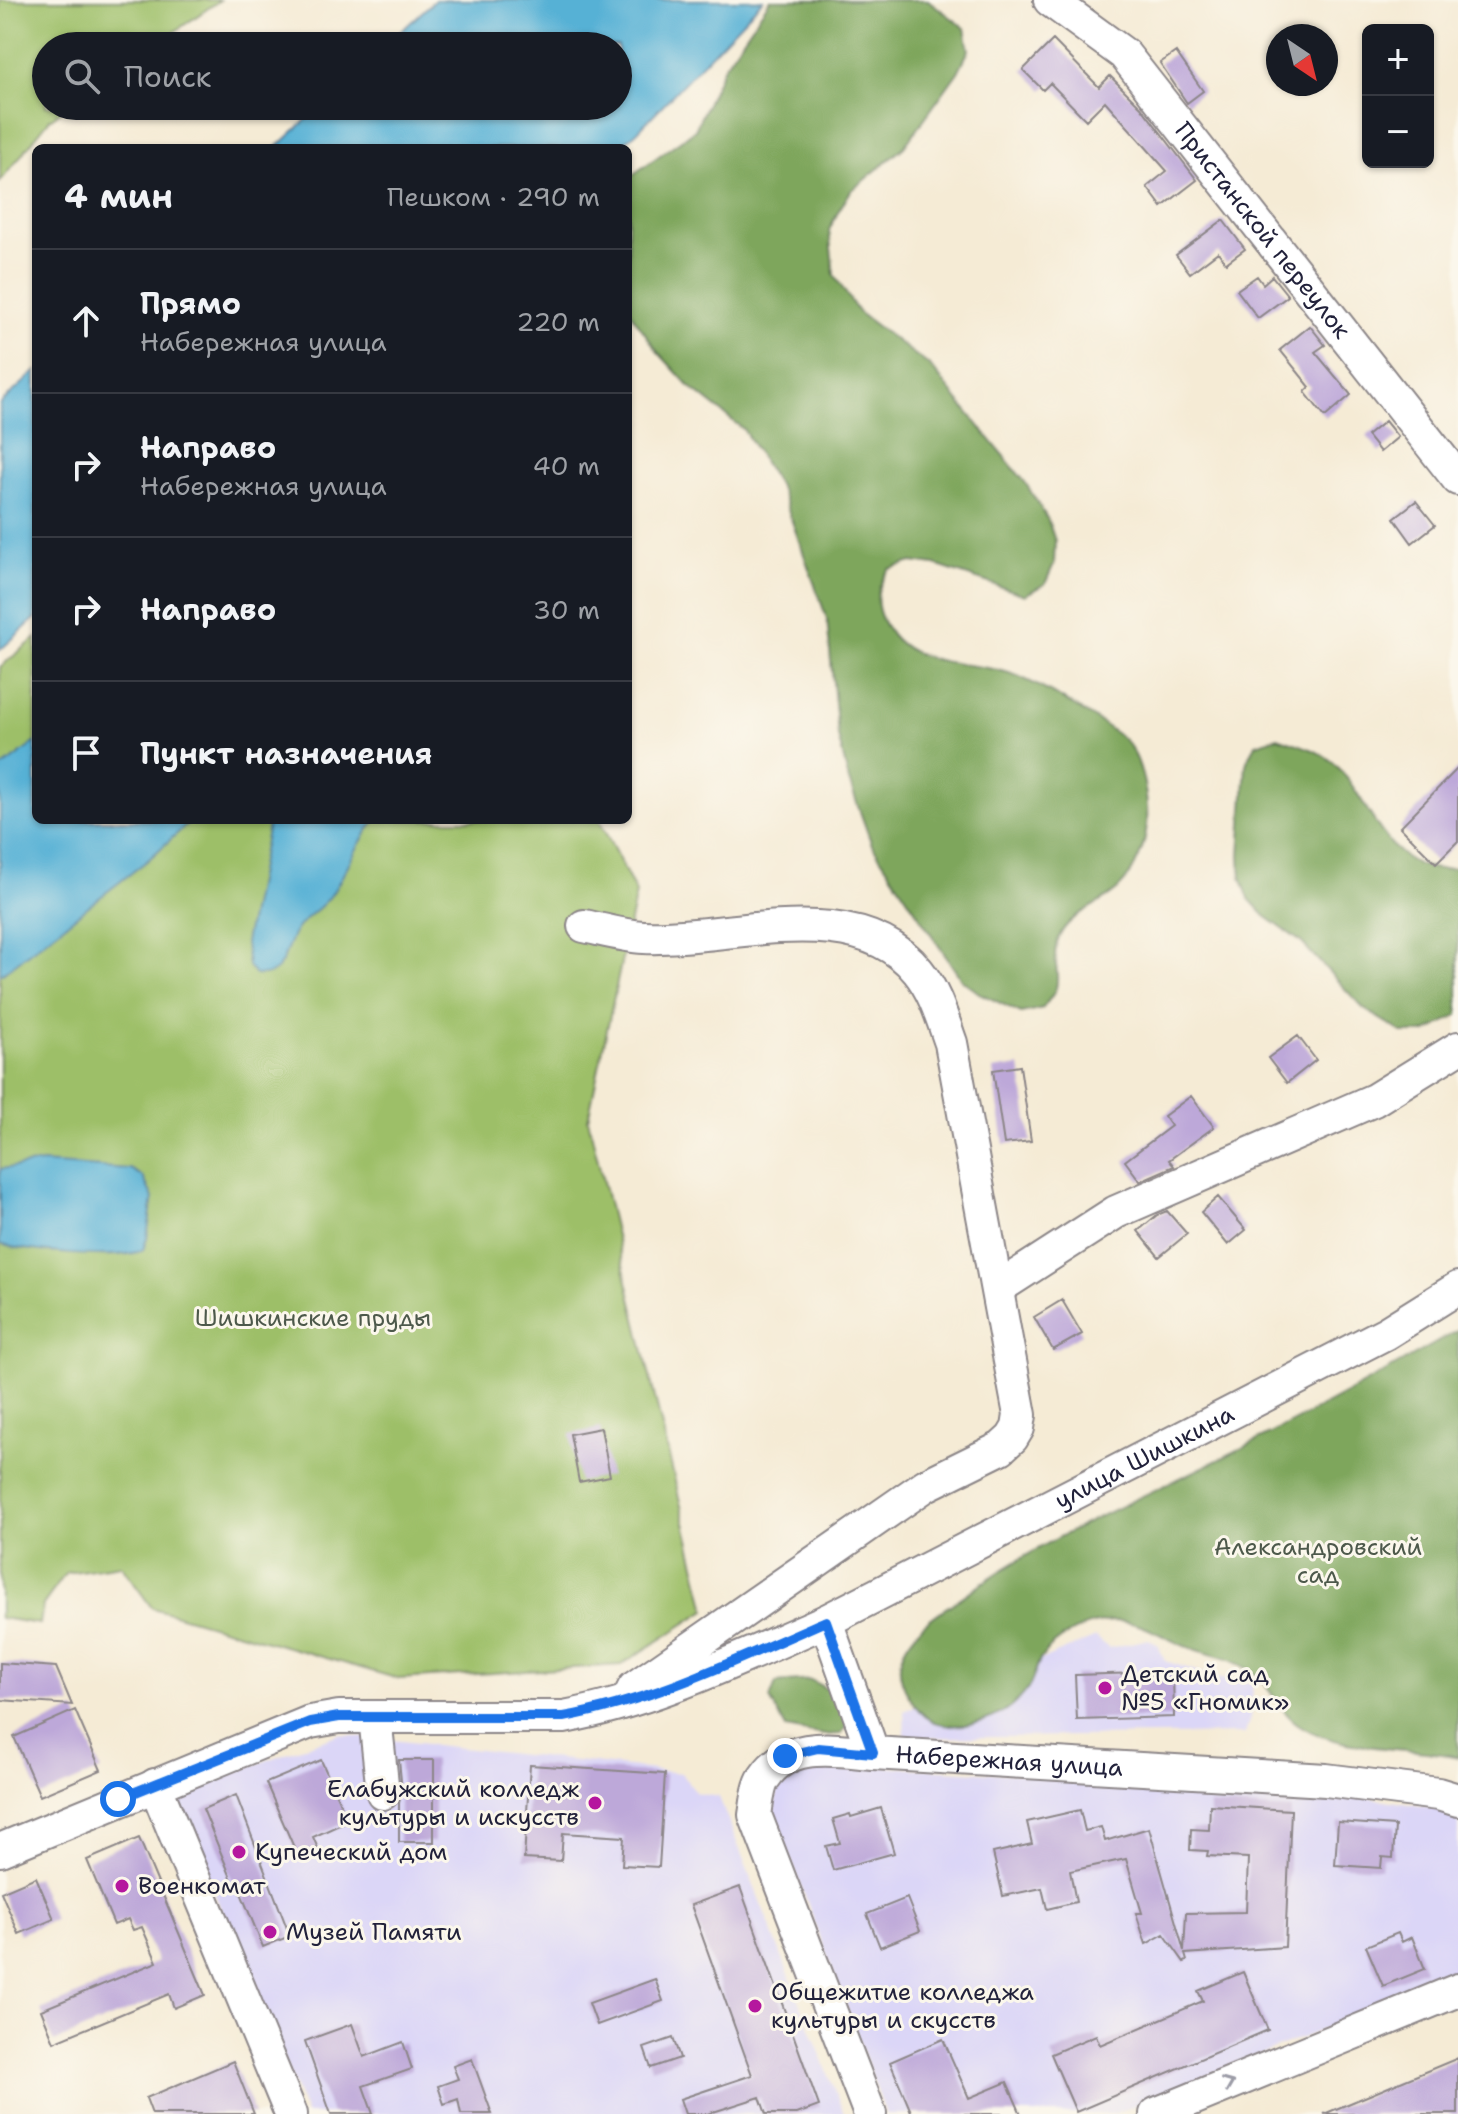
<!DOCTYPE html>
<html lang="ru">
<head>
<meta charset="utf-8">
<style>
  body { margin:0; font-family:"Shantell Sans",sans-serif; background:#242831; color:#f1f3f6 }
  .controls { position:absolute; right:24px; top:24px; display:grid; overflow:hidden; border-radius:12px; box-shadow:0 2px 6px #0004 }
  .controls button { width:72px; height:72px; display:grid; place-items:center; padding:0; border:0; border-bottom:2px solid #363941; background:#171b24; color:#f1f3f6; font:40px sans-serif }
  .compass { position:absolute; left:1266px; top:24px; width:72px; height:72px; border-radius:50%; background:#171b24; box-shadow:0 2px 6px #0004; rotate:145deg }
  .stop { position:absolute; width:24px; height:24px; margin:-18px; border:6px solid #1a73e8; border-radius:50%; background:#fff }
  .stop.end { background:#1a73e8; border-color:#fff; box-shadow:0 2px 8px #0008 }
  .list { margin:0; padding:0; list-style:none }
  h2 { display:flex; justify-content:space-between; align-items:center; height:104px; margin:0; padding:0 32px; font-size:34px }
  h2 small { font-size:26px; font-weight:400; color:#9ea1a6 }
  .list li { display:grid; grid-template-columns:52px 1fr auto; gap:24px; align-items:center; box-sizing:border-box; height:144px; padding:0 32px; border-top:2px solid #363941 }
  .list b { display:block; font-size:30px; white-space:nowrap }
  .list p { margin:0; font-size:26px; white-space:nowrap; color:#9ea1a6 }
  .list em { font-size:26px; font-style:normal; color:#9ea1a6 }
  .icon { flex:none; width:44px; height:44px; fill:none; stroke:currentColor; stroke-width:2; stroke-linecap:round; stroke-linejoin:round }
  .map { position:relative; flex:none; width:1458px; height:2114px; overflow:hidden }
  .search { position:absolute; background:#171b24; box-shadow:0 2px 6px #0004; left:32px; top:32px; width:600px; height:88px; display:flex; align-items:center; gap:20px; box-sizing:border-box; padding:0 28px; border-radius:44px; color:#9ea1a6; font-size:30px }
  .panel { position:absolute; background:#171b24; box-shadow:0 2px 6px #0004; left:32px; top:144px; width:600px; height:680px; border-radius:12px }
  .map>svg:first-child { display:block }
</style>
</head>
<body>
<div class="map">
<svg width="1458" height="2114" viewBox="0 0 1458 2114">
  <rect width="100%" height="100%" fill="#fbf7ec"/>
  <filter id="ink" filterUnits="userSpaceOnUse"><feTurbulence type="fractalNoise" baseFrequency=".0125" numOctaves="2"/><feDisplacementMap in="SourceGraphic" scale="16" xChannelSelector="R" yChannelSelector="G"/><feConvolveMatrix kernelMatrix="1 2 1 2 8 2 1 2 1" color-interpolation-filters="sRGB"/></filter>
  <filter id="wash" filterUnits="userSpaceOnUse"><feTurbulence type="fractalNoise" baseFrequency=".006" numOctaves="4" result="noise"/><feDisplacementMap in="SourceGraphic" scale="32" xChannelSelector="R" yChannelSelector="G"/><feGaussianBlur stdDeviation="1.8" result="paint"/><feColorMatrix in="noise" values="0 0 0 0 0 0 0 0 0 0 0 0 0 0 0 0 0 1.4 0 .05"/><feComposite in="paint" operator="in"/></filter>
  <g filter="url(#wash)">
    <rect width="100%" height="100%" fill="#f5ebd5"/>
    <path fill="#dbd6f7" d="M1096,1637l13,11 40,-9 9,6 7,16 56,18 32,4 -3,35 -5,16 -340,4 -1,-27 40,-19 95,-31z
      M339,1734l342,39 15,20 23,4 125,317h-538l-129,-311 55,-30z
      M831,1764l499,27 128,21v163l-345,139h-227l-112,-301 3,-22 24,-20z"/>
    <path fill="#9dbf68" stroke="#607052" stroke-width="2" d="M0,0h220l-66,46h-108v60h22l-18,13 -50,63z
      M36,638v182h563l37,73 -48,226 118,491 -85,55 -222,14 -247,-71 -31,-43 -55,8 -23,32 -3,19 -40,-6v-951z"/>
    <path fill="#7ea65c" stroke="#50644c" stroke-width="2" d="M770,0h158l37,28 4,22 -11,22 -54,75 -53,44 -12,19 -10,20 5,45 24,37 72,54 95,116 23,38 7,21 -1,23 -9,20 -20,11 -90,-30 -23,-3 -23,7c-11,17 -16,30 -7,50 23,53 88,39 133,56 23,9 99,52 113,69 16,20 22,64 18,88 -3,21 -16,50 -34,62 -17,13 -41,20 -52,41 -11,22 1,35 -4,53 -2,7 -9,14 -13,20l-22,5 -42,-20 -18,-14 -89,-134 -23,-64 -11,-45 -11,-117 -47,-131 -37,-59 -54,-43 -31,-34 -30,-43v-131l67,-48 28,-62z
      M1278,737c21,8 44,13 60,30 36,40 52,115 120,100v148l-33,18h-22l-39,-24 -63,-67 -36,-26 -16,-17 -8,-22 -1,-22 6,-91 10,-20z
      M1458,1330v427c-48,-11 -115,-4 -157,-31 -19,-11 -28,-35 -44,-50 -18,-16 -38,-19 -61,-26 -29,-8 -48,-28 -81,-29 -27,0 -61,16 -75,39 -4,8 -6,17 -10,25 -14,24 -39,37 -66,40 -10,1 -24,0 -33,-5 -16,-9 -33,-37 -31,-56 1,-13 11,-26 19,-35 12,-13 29,-22 43,-32 80,-58 172,-96 260,-139 80,-39 159,-83 236,-128z
      M811,1680l33,19 6,22 -9,13 -17,1 -38,-7 -16,-29 6,-16z"/>
    <path fill="#57b1d5" stroke="#3c6a88" stroke-width="2" d="M435,0h328l-126,132 -19,16h-342l45,-42h297v-60h-233z
      M36,371v247l-36,32v-246z
      M36,742v78h156l-44,40 -148,115v-206z
      M269,820h107c-19,22 -29,51 -45,75 -9,14 -26,21 -35,35 -14,19 -8,48 -41,45l-7,-9 -3,-23z
      M42,1163l88,6 13,8 10,21 -6,40 -4,12c-21,11 -119,2 -143,-6v-75z"/>
    <g id="blocks">
      <path fill="#bda8d9" d="M1053,40l46,47 11,-11 31,31 56,73 -35,27 -15,-20 20,-16 -62,-70 -19,19 -36,-37 -7,7 -20,-20z
        M1176,52l27,39 -16,12 -27,-40z
        M1223,220l22,29 -19,14 -8,-11 -28,21 -14,-18z
        M1257,276l6,8 9,-8 16,20 -30,22 -21,-28z
        M1310,326l15,19 -10,7 36,43 -26,22 -20,-25 5,-5 -30,-37z
        M1385,421l13,16 -18,15 -13,-16z
        M1416,501l19,24 -23,18 -18,-25z
        M1458,768v73l-22,22 -36,-36z
        M1298,1036l18,24 -29,23 -19,-25z
        M1020,1066l11,75 -27,3 -11,-74z
        M1191,1096l23,31 -45,33 5,6 -34,15 -15,-20 46,-35 -7,-10z
        M1218,1197l28,33 -18,15 -27,-33z
        M1167,1211l20,23 -28,23 -21,-26 19,-16z
        M1062,1300l20,34 -29,16 -19,-33z
        M601,1428l9,48 -31,6 -9,-48z
        M0,1663l56,4 16,38 -72,-5z
        M1173,1672l1,45 -97,3 -2,-45z
        M75,1710l26,60 -61,26 -26,-59z
        M321,1760l27,61 -35,16 6,14 -20,8 -33,-76z
        M399,1760h35v82h-35v-39l3,-12z
        M530,1765l135,9 -6,93 -37,-2 2,-28 -61,-4 -2,28 -37,-2z
        M236,1795l54,141 -27,11 -26,-64 -3,2 -31,-76z
        M1210,1805l81,5 -6,137 -100,7 2,7 -3,1 -20,-28 -18,10 -10,-31h6l-16,-54 -56,12 6,31 -29,7 -5,-21 -39,8 -10,-43 39,-9 -5,-22 53,-12 5,21 16,-4 4,14 44,-13 35,123 2,-38 60,-1 2,-54 -41,-2 1,-5 -18,-1 1,-21 18,1z
        M881,1808l13,45 -61,17 -7,-24 14,-3 -7,-24 17,-5 1,3z
        M1338,1822l57,4 -2,32 -11,-1 -1,11 -46,-3z
        M139,1838l66,157 -31,13 -5,-14 -115,48 -13,-32 116,-48 -15,-35 -9,3 -5,-11 -14,6 -27,-65z
        M36,1877l18,42 -35,15 -18,-42z
        M740,1887l79,219 -22,8h-31l-6,-17 -53,17h-22l-5,-15 72,-24 -61,-170z
        M907,1898l13,33 -40,16 -13,-33z
        M1398,1933l4,9 10,-5 13,32 -42,17 -17,-40z
        M1243,1972l25,58 -192,82 -25,-58 45,-19 4,10 103,-44 -5,-10z
        M655,1979l8,22 -66,24 -8,-22z
        M352,2024l12,33 39,-15 9,27 -49,17 10,28h-42l-26,-73z
        M673,2038l7,20 -29,10 -7,-20z
        M943,2039l26,59 38,-16 14,32h-109l-22,-52z
        M1458,2058v56h-134z
        M472,2059l20,55h-31l-3,-15 -14,5 -6,-18 20,-7 -5,-13z
        M233,2061l21,53h-102l-6,-16z"/>
    </g>
  </g>
  <g filter="url(#ink)">
    <use href="#blocks" fill-opacity="0" stroke="#8c8688" stroke-width="2"/>
    <g fill="none" stroke-linecap="round" stroke-linejoin="round">
      <g stroke="#8c8688" stroke-width="36">
        <g id="minor">
          <path id="s1" d="M1050,0l74,54 334,425"/>
          <path d="M584,926c19,4 40,10 60,11 84,4 212,-43 274,34 17,21 24,47 33,72l69,372 -2,13 -6,10 -11,10 -75,37 -292,203 -3,6"/>
          <path d="M998,1288l118,-76 258,-112 84,-52"/>
          <path id="s2" d="M826,1621l560,-288 72,-45"/>
          <path d="M375,1717l8,76"/>
          <path d="M155,1785l136,329"/>
          <path id="s3" d="M0,1850l310,-128 29,-5h225c92,-17 176,-59 262,-96l47,132 453,27 112,14 20,6"/>
          <path d="M870,2114l-115,-299c2,-11 3,-28 9,-37 25,-38 71,-28 109,-25"/>
          <path d="M1156,2114l302,-124"/>
        </g>
      </g>
      <use href="#minor" stroke="#fff" stroke-width="32"/>
    </g>
    <defs><path id="oneway-chevron" d="M-2-3.5L2.5 0L-2 3.5" fill="none" stroke-width="1.6" stroke-linecap="round" stroke-linejoin="round" transform="scale(2)"/></defs>
    <use stroke="#9c9ca7" href="#oneway-chevron" transform="translate(1228 2084) rotate(-22)"/>
  </g>
  <g fill="none" stroke-linecap="round" stroke-linejoin="round" filter="url(#ink)">
    <path stroke="#1a73e8" stroke-width="10" d="M118,1799l192,-77 29,-5h225c92,-17 176,-59 262,-96l47,132 -55,-5 -33,8"/>
  </g>
  <g fill="#b5179e" stroke="#fbf7ec" stroke-width="3">
    <circle cx="1105" cy="1688" r="8"/>
    <circle cx="595" cy="1803" r="8"/>
    <circle cx="239" cy="1852" r="8"/>
    <circle cx="122" cy="1886" r="8"/>
    <circle cx="270" cy="1932" r="8"/>
    <circle cx="755" cy="2006" r="8"/>
  </g>
  <g text-anchor="middle" dominant-baseline="central" stroke-width="6" stroke-linejoin="round" paint-order="stroke">
    <g font-size="24" fill="#22223b" stroke="#fbf7ec">
      <text stroke="none"><textPath href="#s1" startOffset="316">Пристанской переулок</textPath></text>
      <text stroke="none"><textPath href="#s2" startOffset="358">улица Шишкина</textPath></text>
      <text stroke="none"><textPath href="#s3" startOffset="1146">Набережная улица</textPath></text>
    </g>
    <g font-size="24" fill="#4d594b" stroke="#fbf7ec">
      <text x="313" y="1318">Шишкинские пруды</text>
      <text x="1318" y="1547">Александровский<tspan x="1318" dy="28">сад</tspan></text>
    </g>
    <g font-size="24" fill="#22223b" stroke="#fbf7ec" text-anchor="start">
      <text x="1121" y="1674">Детский сад<tspan x="1121" dy="28">№5 «Гномик»</tspan></text>
      <text x="579" y="1789" text-anchor="end">Елабужский колледж<tspan x="579" dy="28">культуры и искусств</tspan></text>
      <text x="255" y="1852">Купеческий дом</text>
      <text x="138" y="1886">Военкомат</text>
      <text x="286" y="1932">Музей Памяти</text>
      <text x="771" y="1992">Общежитие колледжа<tspan x="771" dy="28">культуры и скусств</tspan></text>
    </g>
  </g>
</svg>
<div class="controls">
<button>+</button>
<button>−</button>
</div>
<svg class="compass" viewBox="-18 -18 36 36"><path d="M0-13l5 13h-10z" fill="#e53935"/><path d="M0 13l5-13h-10z" fill="#9ea1a6"/></svg>
<div class="stop" style="left:118px;top:1799px"></div>
<div class="stop end" style="left:785px;top:1756px"></div>
<div class="search"><svg class="icon" aria-label="search" viewBox="0 0 24 24"><circle cx="10" cy="10" r="6"/><path d="M15 15l6 6"/></svg>Поиск</div>
<section class="panel">
<h2>4 мин<small>Пешком · 290 m</small></h2>
<ul class="list">
<li><svg class="icon" aria-label="ahead" viewBox="0 0 24 24"><path d="M12 20V5M6 11l6-6 6 6"/></svg><div><b>Прямо</b><p>Набережная улица</p></div><em>220 m</em></li>
<li><svg class="icon" aria-label="right" viewBox="0 0 24 24"><path d="M7 20v-9h11M14 6l5 5-5 5"/></svg><div><b>Направо</b><p>Набережная улица</p></div><em>40 m</em></li>
<li><svg class="icon" aria-label="right" viewBox="0 0 24 24"><path d="M7 20v-9h11M14 6l5 5-5 5"/></svg><div><b>Направо</b></div><em>30 m</em></li>
<li><svg class="icon" aria-label="arrive" viewBox="0 0 24 24"><path d="M6 21V4h12l-3 4 3 4H6"/></svg><div><b>Пункт назначения</b></div></li>
</ul>
</section>
</div>
</body>
</html>
